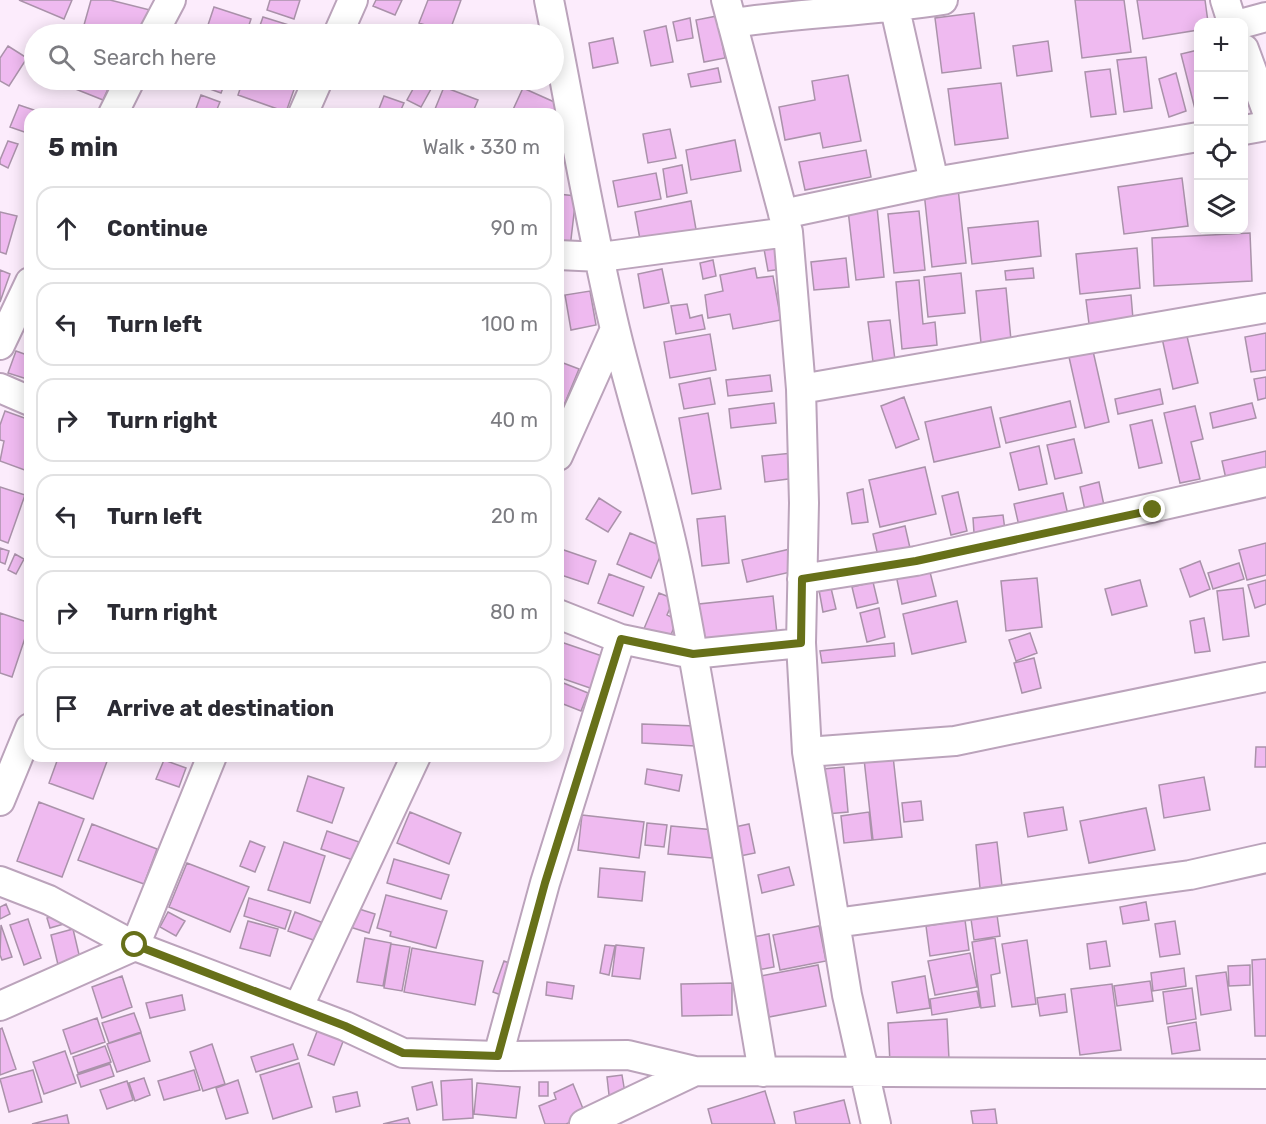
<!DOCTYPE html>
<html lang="en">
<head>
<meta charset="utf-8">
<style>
  body { margin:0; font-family:Rubik,sans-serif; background:#f7f7f7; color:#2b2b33 }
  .controls { position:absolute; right:18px; top:18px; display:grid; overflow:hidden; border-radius:12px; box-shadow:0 3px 15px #0003 }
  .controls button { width:54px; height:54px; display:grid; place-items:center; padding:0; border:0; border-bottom:2px solid #e1e1e2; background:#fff; color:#2b2b33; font:30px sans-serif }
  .stop { position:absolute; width:18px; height:18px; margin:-14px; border:4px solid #677019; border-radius:50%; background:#fff }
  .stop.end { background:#677019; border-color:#fff; box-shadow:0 2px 6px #0008 }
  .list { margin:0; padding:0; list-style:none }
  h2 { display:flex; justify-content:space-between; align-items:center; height:78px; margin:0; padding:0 24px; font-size:26px }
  h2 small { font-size:20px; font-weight:400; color:#7c7c81 }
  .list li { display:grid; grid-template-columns:39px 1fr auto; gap:18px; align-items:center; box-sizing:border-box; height:84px; margin:0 12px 12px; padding:0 12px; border:2px solid #e1e1e2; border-radius:18px }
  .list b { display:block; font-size:22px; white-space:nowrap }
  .list em { font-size:20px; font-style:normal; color:#7c7c81 }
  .icon { flex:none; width:33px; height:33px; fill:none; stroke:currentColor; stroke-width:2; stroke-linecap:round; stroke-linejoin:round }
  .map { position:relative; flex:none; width:1266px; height:1124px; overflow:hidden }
  .search { position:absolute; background:#fff; box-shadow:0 3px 15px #0003; left:24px; top:24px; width:540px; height:66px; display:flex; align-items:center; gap:15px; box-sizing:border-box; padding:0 21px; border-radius:33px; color:#7c7c81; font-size:22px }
  .panel { position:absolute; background:#fff; box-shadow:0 3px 15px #0003; left:24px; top:108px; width:540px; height:654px; border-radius:18px }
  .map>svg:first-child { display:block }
</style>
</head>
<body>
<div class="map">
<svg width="1266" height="1124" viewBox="0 0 1266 1124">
  <rect width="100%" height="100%" fill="#fcecfc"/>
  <path fill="#efbaf0" stroke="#aa92aa" stroke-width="1.5" d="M19,0h53l-8,19z
    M91,0h19l40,10 -7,24h-22l-37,-9z
    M270,0h30l-6,19 -27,-9z
    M376,0h26l-7,15 -22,-9z
    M428,0h33l-12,33 -30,-10z
    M1075,0h49l7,52 -49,6z
    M1137,0h68l3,22h-10v8l-55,9z
    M214,7l37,12 -5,15h-41z
    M974,13l7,55 -39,5 -7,-55z
    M717,16l8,42 -21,4 -8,-42z
    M263,17l29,9 -3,8h-32z
    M690,18l3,20 -16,3 -4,-19z
    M666,26l7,36 -22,4 -7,-35z
    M405,27l20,7h-22z
    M613,38l5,25 -25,5 -4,-25z
    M1048,41l4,30 -35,5 -4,-30z
    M8,46l19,12 -18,28 -9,-5v-23z
    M1198,50v67h-1l-16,-63z
    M1146,57l6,51 -28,4 -7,-52z
    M718,68l3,14 -30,5 -3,-13z
    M1110,69l6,45 -25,3 -6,-45z
    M1176,73l10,38 -17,6 -10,-38z
    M848,75l13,66 -38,7 -3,-15 -35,7 -6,-33 36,-7 -3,-19z
    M59,80h53l-9,20 -45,-18z
    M185,80h41l-5,13z
    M243,80h40l13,4 -10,28 -48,-17z
    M418,80h18l-15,27 -14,-7z
    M1001,83l7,55 -53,7 -7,-56z
    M444,87l34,13 -6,14h-24l-13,-5z
    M523,88l38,17 -4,9h-46z
    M201,95l19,7 -5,12h-21z
    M384,96l20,7 -5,11h-22z
    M19,105l21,7 -10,2v20l-20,-7z
    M670,129l6,29 -28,5 -5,-29z
    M735,140l6,31 -50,9 -5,-30z
    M8,141l10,3 -10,24 -8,-4v-4z
    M866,150l5,27 -66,13 -6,-28z
    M682,165l5,28 -20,4 -4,-28z
    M656,173l5,26 -43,8 -5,-26z
    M1182,178l6,48 -64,8 -6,-47z
    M958,188l8,75 -34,4 -8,-75z
    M558,194l18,2 -6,52 -12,-1z
    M691,201l6,34 -56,10 -6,-33z
    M877,207l7,70 -28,3 -8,-70z
    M919,211l6,59 -31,3 -6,-59z
    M0,212l17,4 -11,38 -6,-2z
    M1038,221l3,35 -69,8 -4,-36z
    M1250,233l2,48 -98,5 -2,-48z
    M779,246l3,23 -14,2 -4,-22z
    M1137,248l3,40 -60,6 -4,-40z
    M846,258l3,29 -35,3 -3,-28z
    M713,260l3,16 -13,3 -3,-16z
    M755,268l2,10 16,-2 8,44 -48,9 -3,-15 -22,4 -3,-23 18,-4 -3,-16z
    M1033,268l1,10 -28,2 -1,-9z
    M662,269l7,34 -25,5 -6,-34z
    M0,270l10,4 -10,28z
    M961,273l4,40 -37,4 -4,-40z
    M919,280l4,44 12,-2 2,23 -35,4 -6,-67z
    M1006,288l5,52 -30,3 -5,-52z
    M590,291l6,34 -25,5 -6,-35z
    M1131,295l2,24 -44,5 -3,-24z
    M687,304l3,14 12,-3 3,14 -29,5 -5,-28z
    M890,320l5,40 -22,2 -5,-40z
    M1186,332l12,51 -25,6 -11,-51z
    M1266,333v37l-15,2 -6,-35z
    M710,334l6,36 -46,8 -6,-36z
    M16,351l14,5v24l-22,-7z
    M1093,351l16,71 -24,6 -16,-71z
    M558,361l21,8 -17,41 -4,-2z
    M770,375l2,16 -44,5 -2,-16z
    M1266,377v21l-8,2 -4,-21z
    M710,378l5,26 -31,5 -5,-25z
    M1160,389l3,15 -45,10 -3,-15z
    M904,397l15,42 -23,9 -15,-42z
    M1070,401l6,26 -70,16 -6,-25z
    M774,403l2,20 -45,5 -2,-19z
    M1252,403l4,15 -43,10 -3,-15z
    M1195,406l8,33 -12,3 9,37 -20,4 -16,-70z
    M991,407l9,40 -66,15 -9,-40z
    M5,411l25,9v52l-30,-11 4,-20 -4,-1v-15z
    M708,413l13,76 -29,5 -13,-76z
    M1152,420l10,43 -23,5 -9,-43z
    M1074,439l8,34 -27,6 -8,-34z
    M1039,446l8,38 -28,6 -9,-37z
    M1266,451v19l-40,9 -4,-18z
    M793,453l3,25 -31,4 -3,-26z
    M925,467l11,47 -56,13 -11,-47z
    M1099,482l6,28 -19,5 -6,-28z
    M0,487l25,8 -17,48 -8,-3z
    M863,489l5,33 -16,2 -5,-31z
    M958,492l9,39 -16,4 -9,-39z
    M1063,493l5,22 -49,11 -5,-22z
    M599,498l22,14 -13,20 -22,-13z
    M1003,515l2,15 -31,3 -1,-15z
    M725,516l4,47 -27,3 -5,-47z
    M905,526l5,22 -32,8 -5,-22z
    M630,533l34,14 -13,31 -34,-14z
    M1266,543v32l-19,5 -8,-30z
    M0,548l9,3 -4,13 -5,-2z
    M558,548l38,13 -8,23 -30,-10z
    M790,549l5,22 -48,11 -5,-22z
    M15,554l9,5 -8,15 -8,-4z
    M1200,561l10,28 -20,8 -10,-28z
    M1239,563l5,16 -31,10 -5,-16z
    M929,568l7,28 -34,8 -6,-29z
    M609,574l35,13 -11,29 -35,-13z
    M1037,578l5,49 -36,4 -5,-50z
    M1140,580l7,26 -35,9 -7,-26z
    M1266,580v24l-11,4 -7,-23z
    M873,582l5,21 -21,5 -5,-21z
    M831,588l5,21 -13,3 -4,-22z
    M1243,588l6,48 -26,4 -6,-49z
    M659,593l15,6 -7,16 10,5 -9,22 -25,-11z
    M773,596l4,38 -75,8 -3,-38z
    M957,601l9,41 -54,12 -9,-40z
    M879,608l6,29 -18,5 -7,-29z
    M0,613l30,10 -18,54 -12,-4z
    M1204,618l6,33 -15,2 -5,-32z
    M1030,633l7,20 -21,8 -7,-21z
    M558,641l47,16 -12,32 -35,-12z
    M894,643l1,13 -73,7 -2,-12z
    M1034,658l7,30 -19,5 -8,-30z
    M561,682l27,11 -7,18 -23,-9z
    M642,724l54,2 -1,20 -53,-3z
    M1256,747h10v20h-11z
    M45,756h64l-16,43 -44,-16 8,-22z
    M893,756l9,81 -29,3 -9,-81z
    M164,760l22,8 -7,19 -23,-8z
    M844,767l4,45 -21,2 -4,-45z
    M647,769l35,6 -3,16 -34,-7z
    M308,776l36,12 -12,35 -35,-12z
    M1204,777l6,33 -46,8 -5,-33z
    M921,801l2,19 -19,2 -2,-19z
    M39,802l45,17 -22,58 -45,-16z
    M1063,807l4,23 -39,7 -4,-24z
    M1146,808l9,42 -66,13 -9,-42z
    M410,812l51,21 -12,31 -52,-21z
    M869,812l3,28 -28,3 -3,-27z
    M582,815l62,7 -5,36 -61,-8z
    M647,823l20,2 -3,22 -19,-2z
    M92,824l65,25 -13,35 -66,-24z
    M749,824l6,29 -20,4 -5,-29z
    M671,826l44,4 -3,28 -44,-4z
    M327,831l32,11 -6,18 -32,-11z
    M250,841l15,6 -10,25 -15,-6z
    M284,842l41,14 -15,47 -42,-13z
    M997,842l5,44 -22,2 -4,-43z
    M394,859l55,16 -8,24 -54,-16z
    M187,863l62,24 -19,45 -61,-25z
    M789,867l5,18 -32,8 -4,-18z
    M600,868l45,4 -3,29 -44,-4z
    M386,895l61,16 -11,37 -46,-12 1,-4 -14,-4z
    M249,898l42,13 -6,18 -41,-13z
    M1146,902l3,18 -26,4 -3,-17z
    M6,904l4,10 -10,5v-12z
    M356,908l19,6 -6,19 -19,-6z
    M168,912l17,9 -9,15 -16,-9z
    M295,912l31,12 -7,18 -31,-11z
    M62,914l2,10 -14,4 -3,-10z
    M997,915l3,21 -26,4 -3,-21z
    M28,919l13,39 -17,7 -14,-40z
    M965,920l4,30 -39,6 -4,-30z
    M248,921l30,8 -8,27 -30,-8z
    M1175,921l5,33 -20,3 -5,-33z
    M1,925l11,32 -10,3 -2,-5z
    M819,926l7,35 -46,9 -7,-35z
    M73,929l8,34 -22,6 -8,-34z
    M769,934l5,33 -22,4 -5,-33z
    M365,938l26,5 -8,43 -26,-4z
    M995,938l5,35 -9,2 4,31 -14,2 -9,-66z
    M1027,940l9,64 -24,3 -10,-63z
    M1106,941l4,25 -20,3 -3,-25z
    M391,944l19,3 -8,44 -18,-3z
    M605,945l10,1 -6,29 -9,-2z
    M616,945l28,3 -4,31 -28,-3z
    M412,948l71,13 -8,44 -71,-13z
    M970,953l7,34 -42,8 -7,-34z
    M1266,959v77h-11l-3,-76z
    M504,961l8,3 -11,31 -8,-3z
    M818,965l8,41 -57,11 -8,-41z
    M1250,965v20l-21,1 -1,-20z
    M1184,968l2,18 -33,5 -2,-18z
    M1226,972l5,38 -30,5 -5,-39z
    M122,976l10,31 -30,11 -10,-31z
    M925,976l5,32 -33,5 -5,-31z
    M1150,981l3,20 -36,5 -3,-20z
    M547,982l27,4 -2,13 -26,-4z
    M732,983v32l-50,1 -1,-32z
    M1112,984l9,66 -41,5 -9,-66z
    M1192,988l4,31 -29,5 -4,-32z
    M977,991l3,16 -48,8 -2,-16z
    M1065,994l2,18 -27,4 -3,-18z
    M182,995l3,15 -35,8 -4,-15z
    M134,1013l7,19 -32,11 -7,-20z
    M97,1018l8,24 -34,12 -8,-24z
    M947,1019l2,40 -59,4 -2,-40z
    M1196,1022l4,28 -28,4 -4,-27z
    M2,1028l14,41 -16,6v-46z
    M318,1029l26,10 -10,26 -26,-10z
    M141,1033l9,28 -33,11 -10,-28z
    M212,1044l13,40 -22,7 -13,-39z
    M293,1044l5,15 -42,13 -5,-15z
    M105,1046l6,16 -33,11 -5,-16z
    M65,1051l11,32 -32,11 -11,-32z
    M299,1063l13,44 -39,12 -13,-44z
    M110,1064l4,12 -33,11 -4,-12z
    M33,1070l9,32 -33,10 -9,-33z
    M194,1070l6,20 -36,10 -6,-19z
    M622,1075l3,18 -16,2 -2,-18z
    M144,1078l6,17 -15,6 -6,-18z
    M472,1079l1,39 -30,2 -2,-39z
    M238,1080l10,33 -22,6 -10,-31z
    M127,1081l6,19 -26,9 -7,-19z
    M432,1082l5,23 -20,5 -5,-23z
    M539,1082h9v14h-9z
    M477,1083l43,4 -4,31 -42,-4z
    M573,1084l13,32 -20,8h-21l-6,-18 17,-7 -2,-6z
    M765,1091l10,33h-63l-4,-15z
    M357,1092l3,14 -24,6 -3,-15z
    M844,1100l6,24h-54l-2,-12z
    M995,1109l2,15h-24l-2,-13z
    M67,1115l2,9h-37z
    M408,1118l2,6h-27z"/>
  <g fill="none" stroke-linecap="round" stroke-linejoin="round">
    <g stroke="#bba3bb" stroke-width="32">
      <path id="minor" d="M549,0c22,109 40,220 66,329 19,80 46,158 62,239 33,167 57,336 86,504
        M726,0l62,232 13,157 3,114 -3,140 6,109 40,243 29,129
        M893,0l41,182
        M1225,0l7,22
        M732,23c70,-10 141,-12 211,-23
        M1244,23l22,-6
        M153,34l18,-34
        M338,34l15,-34
        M1244,49l22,60
        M113,114l17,-34
        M303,114l15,-34
        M1244,130l22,-4
        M783,214l151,-32 264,-45
        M558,255l43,2 187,-25
        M0,345l30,-63
        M0,388l30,13
        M801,389l465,-81
        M558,456l57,-127
        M802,579l114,-18 350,-79
        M558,614l63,25 72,15 108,-11
        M807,752l148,-11 311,-64
        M0,801l30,-73
        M0,881l49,19 86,46 210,80 58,27 95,3 130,-1 67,16 571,3
        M835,923l355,-48 76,-17
        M0,1006l135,-60 77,-190
        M298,1008l118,-252
        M498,1056l47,-173 76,-244
        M584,1124l111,-53"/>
    </g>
    <use href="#minor" stroke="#fff" stroke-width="28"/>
  </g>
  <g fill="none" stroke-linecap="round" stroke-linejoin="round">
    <path stroke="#677019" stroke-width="8" d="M135,945l210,81 58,27 95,3 47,-173 76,-244 72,15 108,-11 1,-64 114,-18 237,-51"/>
  </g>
</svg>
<div class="controls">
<button>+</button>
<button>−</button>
<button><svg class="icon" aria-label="locate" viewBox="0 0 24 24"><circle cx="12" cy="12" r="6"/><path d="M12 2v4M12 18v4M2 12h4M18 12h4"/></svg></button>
<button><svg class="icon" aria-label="layers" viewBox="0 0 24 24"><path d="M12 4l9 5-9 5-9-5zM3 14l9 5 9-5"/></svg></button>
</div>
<div class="stop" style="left:135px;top:945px"></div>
<div class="stop end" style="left:1153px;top:510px"></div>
<div class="search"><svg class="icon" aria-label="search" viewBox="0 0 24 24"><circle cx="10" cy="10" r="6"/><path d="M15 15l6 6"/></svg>Search here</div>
<section class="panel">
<h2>5 min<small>Walk · 330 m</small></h2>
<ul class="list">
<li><svg class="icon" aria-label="ahead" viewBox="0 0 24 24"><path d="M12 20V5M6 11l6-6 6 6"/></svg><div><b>Continue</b></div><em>90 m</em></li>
<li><svg class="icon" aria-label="left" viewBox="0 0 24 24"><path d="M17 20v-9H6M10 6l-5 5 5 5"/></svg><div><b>Turn left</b></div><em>100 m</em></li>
<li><svg class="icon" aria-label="right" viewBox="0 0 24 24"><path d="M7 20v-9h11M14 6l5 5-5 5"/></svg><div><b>Turn right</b></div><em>40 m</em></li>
<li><svg class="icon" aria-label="left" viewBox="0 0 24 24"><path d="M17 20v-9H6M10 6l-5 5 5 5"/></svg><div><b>Turn left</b></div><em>20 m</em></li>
<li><svg class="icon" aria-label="right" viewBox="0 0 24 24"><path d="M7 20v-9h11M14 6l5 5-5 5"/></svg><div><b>Turn right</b></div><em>80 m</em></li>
<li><svg class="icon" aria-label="arrive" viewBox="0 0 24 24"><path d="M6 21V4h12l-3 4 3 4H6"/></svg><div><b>Arrive at destination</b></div></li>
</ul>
</section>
</div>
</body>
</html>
